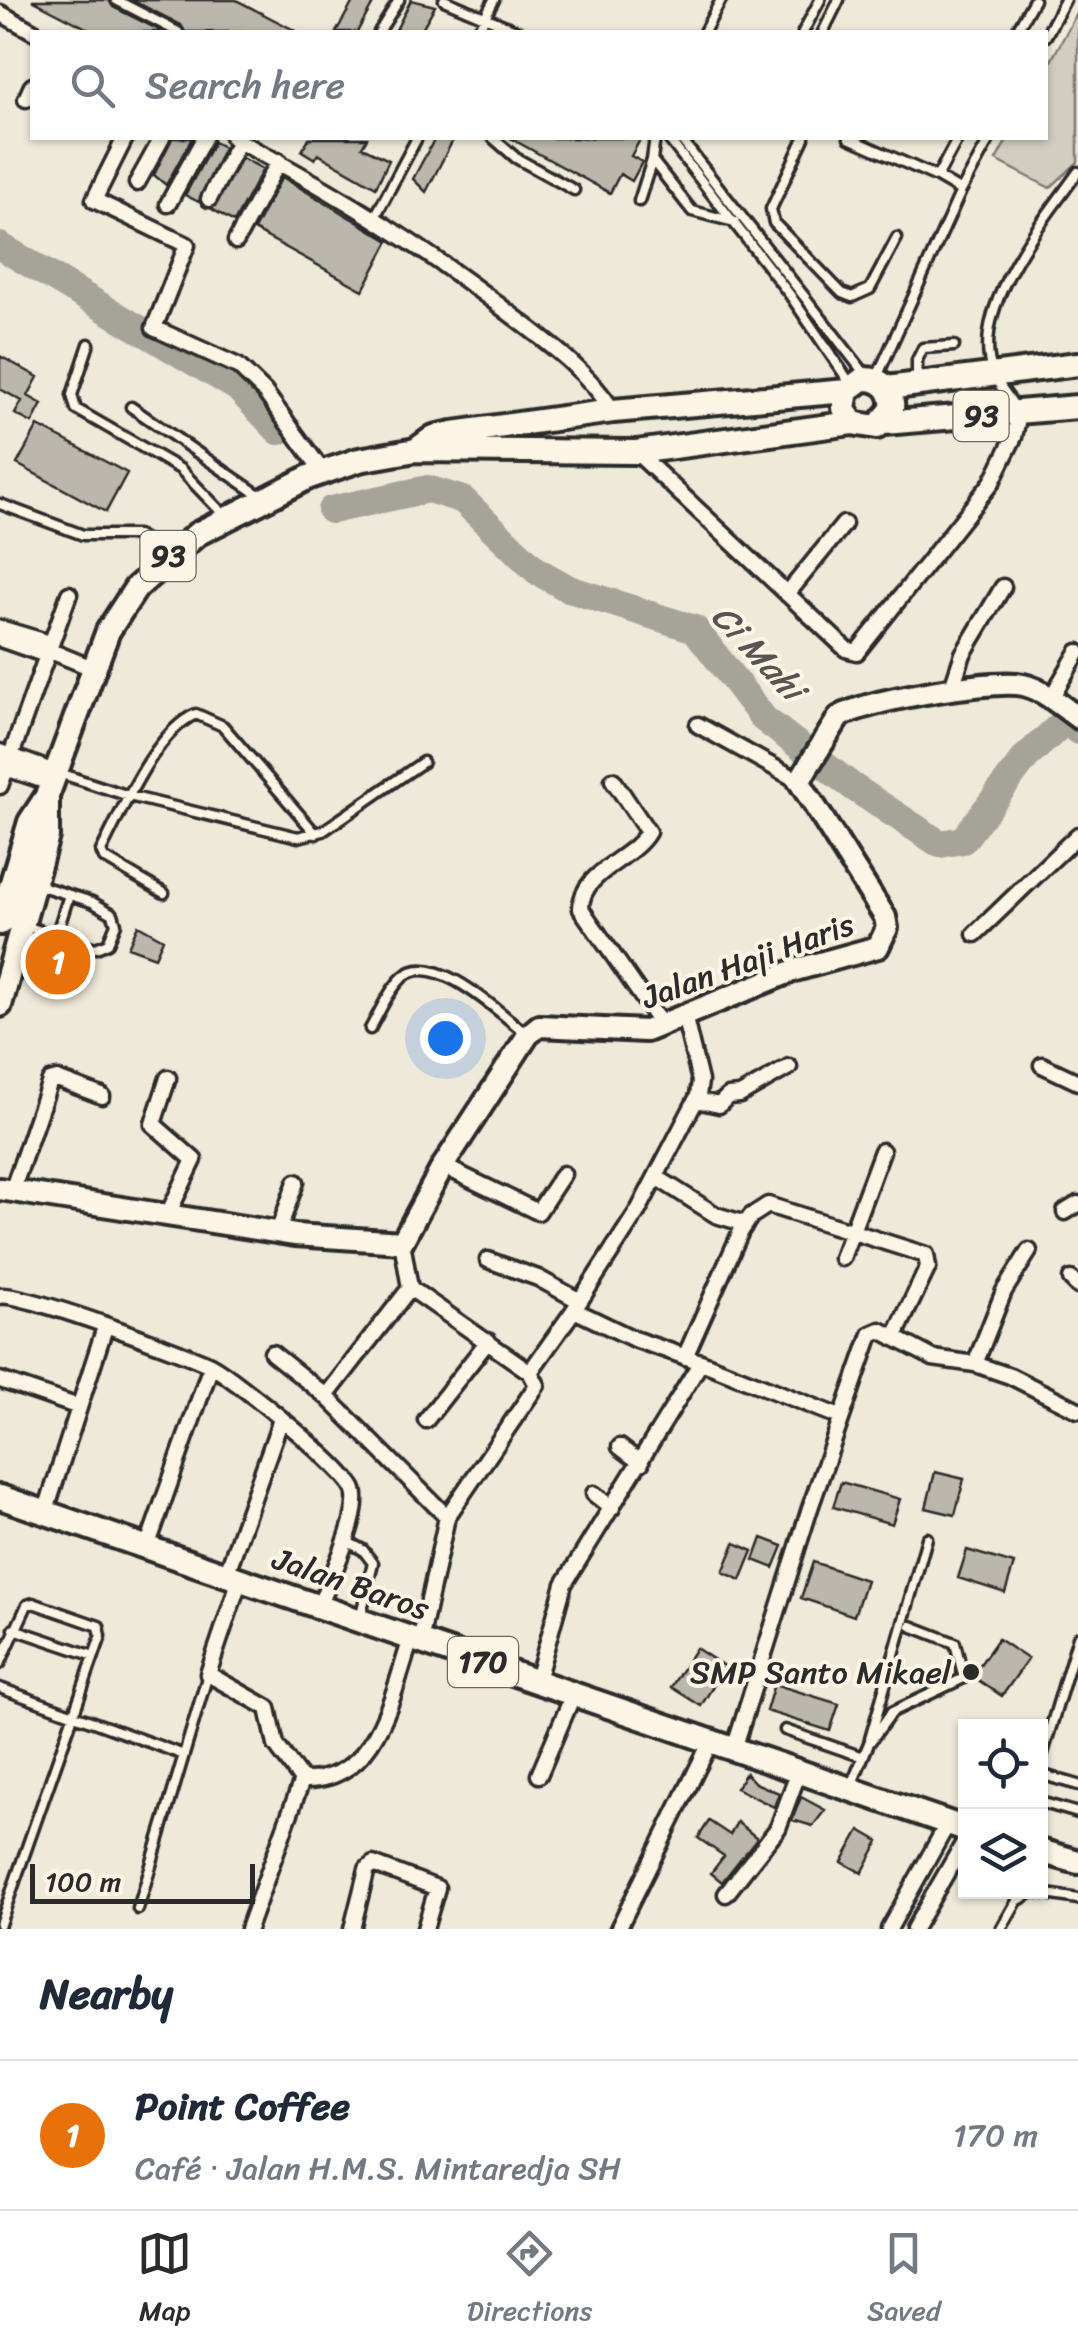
<!DOCTYPE html>
<html lang="en">
<head>
<meta charset="utf-8">
<style>
  body { margin:0; font-family:Sriracha,sans-serif; background:#f6f6f7; color:#1f2937 }
  .controls { position:absolute; right:30px; bottom:30px; display:grid; overflow:hidden; border-radius:0px; box-shadow:0 2px 8px #0004 }
  .controls button { width:90px; height:90px; display:grid; place-items:center; padding:0; border:0; border-bottom:2px solid #e0e1e3; background:#fff; color:#1f2937; font:50px sans-serif }
  .scale { position:absolute; left:30px; bottom:25px; width:225px; box-sizing:border-box; padding-left:10px; border:5px solid #2b2b2b; border-top:0; font-size:28px; line-height:35px; white-space:nowrap; color:#2b2b2b; -webkit-text-stroke:8px #fcf5e5; paint-order:stroke }
  .you { position:absolute; left:445px; top:1038px; width:35px; height:35px; margin:-25px; border:8px solid #fff; border-radius:50%; background:#1a73e8; box-shadow:0 0 0 15px #1a73e833 }
  .badge { display:grid; place-items:center; width:65px; height:65px; border-radius:50%; background:#2b2b2b; color:#fff; font-size:32px; font-weight:700 }
  .pin { position:absolute; translate:-50% -50%; border:5px solid #fff; box-shadow:0 2px 10px #0006 }
  .list { margin:0; padding:0; list-style:none }
  h2 { display:flex; justify-content:space-between; align-items:center; height:130px; margin:0; padding:0 40px; font-size:42px }
  h2 small { font-size:32px; font-weight:400; color:#747a83 }
  .list li { display:grid; grid-template-columns:65px 1fr auto; gap:30px; align-items:center; box-sizing:border-box; height:150px; padding:0 40px; border-top:2px solid #e0e1e3 }
  .list b { display:block; font-size:38px; white-space:nowrap }
  .list p { margin:0; font-size:32px; white-space:nowrap; color:#747a83 }
  .list em { font-size:32px; font-style:normal; color:#747a83 }
  .icon { flex:none; width:55px; height:55px; fill:none; stroke:currentColor; stroke-width:2; stroke-linecap:round; stroke-linejoin:round }
  .map { position:relative; flex:none; width:1078px; height:1929px; overflow:hidden }
  .search { position:absolute; background:#fff; box-shadow:0 2px 8px #0004; left:30px; right:30px; top:30px; height:110px; display:flex; align-items:center; gap:25px; box-sizing:border-box; padding:0 35px; border-radius:0px; color:#747a83; font-size:38px }
  .sheet { height:280px; background:#fff }
  nav { display:flex; justify-content:space-around; align-items:center; box-sizing:border-box; height:140px; border-top:2px solid #e0e1e3; background:#fff; font-size:28px; color:#747a83 }
  nav a { display:grid; justify-items:center; gap:5px }
  nav .on { color:#2b2b2b }
  .map>svg:first-child { display:block }
</style>
</head>
<body>
<div class="map">
<svg width="1078" height="1929" viewBox="0 0 1078 1929">
  <rect width="100%" height="100%" fill="#efe9da"/>
  <filter id="ink" filterUnits="userSpaceOnUse"><feTurbulence type="fractalNoise" baseFrequency=".01" numOctaves="2"/><feDisplacementMap in="SourceGraphic" scale="20" xChannelSelector="R" yChannelSelector="G"/><feConvolveMatrix kernelMatrix="1 2 1 2 8 2 1 2 1" color-interpolation-filters="sRGB"/></filter>
  <g filter="url(#ink)">
    <path fill="#d2cdc0" stroke="#7e7c76" stroke-width="2.5" d="M1078,11v151l-28,26 -54,-28 12,-22h38v-68z"/>
    <g fill="none" stroke-linecap="round" stroke-linejoin="round">
      <path stroke="#a6a399" stroke-width="28" d="M0,246l238,142 41,43
        M331,510l97,-21 35,11 74,71 32,18 126,40 69,90 89,68 87,57 23,-4 63,-83 40,-37 12,11"/>
    </g>
    <path fill="#bcb7ac" stroke="#2b2b2b" stroke-width="2.5" d="M32,0h77l4,7 50,25h-69z
      M132,0h104l62,32h-113l-4,-7z
      M354,0h21l-18,32h-21z
      M411,0l24,6 -15,26h-25z
      M172,138h20l-26,47 -12,-10z
      M309,138h58l-5,9 27,13 -13,27 -58,-33 -3,5 -13,-8z
      M435,138h19l-28,54 -13,-13z
      M510,138h131l-10,18 11,6 -10,19 -12,-7 -10,19z
      M214,142l10,5 -25,55 -14,-7z
      M242,158l21,11 -29,53 -22,-13z
      M282,177l107,64 -26,49 -109,-60z
      M0,356l38,21 -10,19 14,8 -10,19 -17,-9 7,-13 -22,-12z
      M38,426l89,47 -21,39 -89,-48z
      M138,925l25,14 -8,18 -27,-10z
      M935,1472l29,7 -9,36 -29,-7z
      M841,1482l59,17 -8,25 -59,-17z
      M762,1538l21,8 -9,22 -20,-8z
      M735,1543l18,8 -12,29 -18,-8z
      M967,1550l47,14 -9,29 -47,-15z
      M813,1562l53,18 -12,36 -53,-18z
      M998,1639l30,20 -26,37 -30,-20z
      M696,1648l29,19 -24,39 -30,-19z
      M774,1684l65,20 -9,27 -64,-20z
      M746,1773l9,10 24,10 -5,14 -38,-19z
      M801,1797l24,13 -12,16 -21,-6z
      M709,1821l21,14 7,-13 20,16 -35,44 -11,-9 13,-17 -26,-18z
      M860,1830l19,11 -17,32 -20,-11z"/>
    <g fill="none" stroke-linecap="round" stroke-linejoin="round">
      <g stroke="#2b2b2b" stroke-width="15">
        <path id="lane" d="M116,0l62,32
          M444,0l76,32
          M379,32l20,-32
          M477,32l17,-32
          M704,32l17,-32
          M803,32l17,-32
          M823,32l16,-32
          M1016,32l18,-32
          M1046,36l19,-36
          M493,138l23,20 58,32
          M655,138l-3,22 40,51 43,11
          M668,138l122,157 60,88
          M680,138l185,236
          M804,138l-33,71 3,14 68,70 10,4 18,-8 27,-51
          M849,138l88,39 21,-39
          M937,177l24,14
          M639,201l13,-41
          M375,217l42,-79
          M89,344l-17,51 4,14 104,60 46,48
          M877,377l84,-186 29,-53
          M917,380v-20l6,-12 31,-2
          M1014,406c-6,-10 -16,-21 -21,-33 -25,-63 51,-153 85,-201
          M131,407l131,90
          M0,504l83,31h54l32,18
          M59,773l70,23 169,41 25,-6 100,-69
          M38,885l54,17 21,12 3,10 -8,19 -12,5 -14,-4
          M164,893l-60,-35 -3,-7c20,-38 54,-120 95,-137l27,12 93,108
          M25,926l39,12
          M56,936l13,-41
          M370,1029c9,-16 19,-39 33,-52 31,-29 100,39 125,58
          M344,1540l19,10 10,13 -13,56
          M14,1629l80,27
          M0,1664l27,-59 6,-2 66,23 2,10 -101,288
          M0,1688l184,67
          M785,1730l78,27
          M870,1739l57,-201
          M1040,1763l38,-126
          M1040,1774l38,11
          M851,1786l18,-43 23,-31 72,-34 -9,-35 -44,-17
          M1040,1802l38,11
          M1035,1892l43,7
          M138,1909l70,-235
          M1001,1929l16,-28 15,-9"/>
      </g>
      <g stroke="#2b2b2b" stroke-width="21">
        <path id="street" d="M0,13l34,19
          M26,99l6,-13
          M125,138l-31,62 93,45 -33,83 84,38 26,25 59,81
          M233,138c99,52 192,109 280,178 37,28 75,56 100,95
          M137,183l25,-45
          M209,199l30,-58
          M168,204l36,-66
          M236,241l43,-80
          M636,452l210,197 11,3 135,-170 22,-45 5,-24
          M787,594l57,-70
          M0,628l50,15
          M0,639l46,16
          M48,650l44,18
          M951,690l12,-36 40,-67
          M1051,698l27,-46
          M698,725l101,56
          M0,752l55,20
          M0,766l51,17
          M613,780l35,52c-16,28 -68,40 -67,77l80,115
          M0,786l69,-192
          M975,934l103,-99
          M1042,1065l36,17
          M168,1078l-15,46 41,36 -26,54
          M696,1100l23,5 9,-9 12,-1 49,-28
          M443,1166l95,46 25,-38
          M656,1177l60,38 30,9
          M12,1191l38,-110 7,-2 45,17
          M1065,1212l13,-8
          M278,1232l18,-50
          M402,1242l8,46 120,84 7,13 -90,132 -27,125
          M842,1258l40,-107
          M488,1260l50,18 42,23
          M1071,1279l7,7
          M0,1296c17,-6 185,57 210,69 23,12 138,105 144,125 8,25 -25,91 -35,117
          M574,1310l65,-101 59,-113 2,-15 -16,-66
          M272,1353l54,43 121,121
          M685,1357l56,-126 10,-15 17,-11 158,50 2,12 -34,71
          M701,1362l139,55
          M975,1364l29,-73 25,-40
          M530,1372l44,-62 60,29 67,23 -137,222 -27,96
          M0,1380l79,27
          M326,1396l84,-108
          M426,1420l62,-79
          M620,1447l21,16
          M594,1494l18,14
          M45,1513l60,-186
          M147,1547l64,-181
          M226,1575l54,-153
          M240,1579l-32,95 60,34 8,37 26,35
          M734,1749l76,-241 61,-174 9,-4 53,28 42,6 35,12 68,34
          M539,1775l35,-82
          M302,1780c76,3 90,-86 109,-141
          M726,1894l52,-66 21,-57
          M248,1929l54,-149
          M352,1929l15,-60 6,-5 64,24 -12,41
          M618,1929l93,-188
          M889,1929l59,-106
          M914,1929l52,-90"/>
      </g>
      <g stroke="#2b2b2b" stroke-width="28">
        <path id="secondary" d="M0,1189l295,46 107,7 41,-76 85,-131 11,-9 107,5 149,-61 83,-23 9,-19 -2,-11 -86,-136 40,-64c27,-17 145,-36 178,-33 23,2 43,21 61,34"/>
      </g>
      <g stroke="#2b2b2b" stroke-width="30">
        <path id="primary" d="M887,388l191,-24
          M884,423l194,-16
          M416,450l18,-13 19,-4 160,-22 234,-20
          M0,923l30,-101 17,-26 61,-165 28,-43 61,-54 112,-57 50,-17 57,-10 220,2 216,-29 25,4 15,-18c2,-19 -10,-31 -29,-30l-16,12 -3,17 8,15
          M0,1005l47,-169v-40
          M0,1497l966,332
          M1040,1851l38,11"/>
      </g>
      <use href="#lane" stroke="#fcf5e5" stroke-width="8"/>
      <use href="#street" stroke="#fcf5e5" stroke-width="14"/>
      <use href="#secondary" stroke="#fcf5e5" stroke-width="20"/>
      <use href="#primary" stroke="#fcf5e5" stroke-width="22"/>
    </g>
  </g>
  <circle fill="#2b2b2b" stroke="#fcf5e5" stroke-width="4" cx="971" cy="1672" r="10"/>
  <g text-anchor="middle" dominant-baseline="central" stroke-width="8" stroke-linejoin="round" paint-order="stroke">
    <g fill="#fcf5e5" stroke="#6a6863" stroke-width="2.5">
      <rect x="953.5" y="391" width="55" height="50" rx="8"/>
      <rect x="140.5" y="531" width="55" height="50" rx="8"/>
      <rect x="448" y="1637" width="70" height="50" rx="8"/>
    </g>
    <g font-size="30" font-weight="bold" fill="#2b2b2b">
      <text x="981" y="416">93</text>
      <text x="168" y="556">93</text>
      <text x="483" y="1662">170</text>
    </g>
    <g font-size="32" fill="#2b2b2b" stroke="#fcf5e5">
      <text transform="translate(748 961) rotate(-20)">Jalan Haji Haris</text>
      <text transform="translate(351 1584) rotate(19)">Jalan Baros</text>
    </g>
    <g font-size="32" fill="#2b2b2b" stroke="#fcf5e5" text-anchor="end">
      <text x="951" y="1672">SMP Santo Mikael</text>
    </g>
    <g font-size="35" font-style="italic" fill="#565552" stroke="#fcf5e5">
      <text transform="translate(758 652) rotate(47)">Ci Mahi</text>
    </g>
  </g>
</svg>
<div class="controls">
<button><svg class="icon" aria-label="locate" viewBox="0 0 24 24"><circle cx="12" cy="12" r="6"/><path d="M12 2v4M12 18v4M2 12h4M18 12h4"/></svg></button>
<button><svg class="icon" aria-label="layers" viewBox="0 0 24 24"><path d="M12 4l9 5-9 5-9-5zM3 14l9 5 9-5"/></svg></button>
</div>
<div class="scale">100 m</div>
<div class="you"></div>
<div class="pin badge" style="left:58px;top:962px;background:#e8710a">1</div>
<div class="search"><svg class="icon" aria-label="search" viewBox="0 0 24 24"><circle cx="10" cy="10" r="6"/><path d="M15 15l6 6"/></svg>Search here</div>
</div>
<section class="sheet">
<h2>Nearby<small></small></h2>
<ul class="list">
<li><span class="badge" style="background:#e8710a">1</span><div><b>Point Coffee</b><p>Café · Jalan H.M.S. Mintaredja SH</p></div><em>170 m</em></li>
</ul>
</section>
<nav>
<a class="on"><svg class="icon" aria-label="map" viewBox="0 0 24 24"><path d="M3 6l6-2 6 2 6-2v14l-6 2-6-2-6 2zM9 4v14M15 6v14"/></svg>Map</a>
<a><svg class="icon" aria-label="directions" viewBox="0 0 24 24"><path d="M12 3l9 9-9 9-9-9zM9 14v-3h6M13 9l2 2-2 2"/></svg>Directions</a>
<a><svg class="icon" aria-label="saved" viewBox="0 0 24 24"><path d="M7 4h10v16l-5-4-5 4z"/></svg>Saved</a>
</nav>
</body>
</html>
